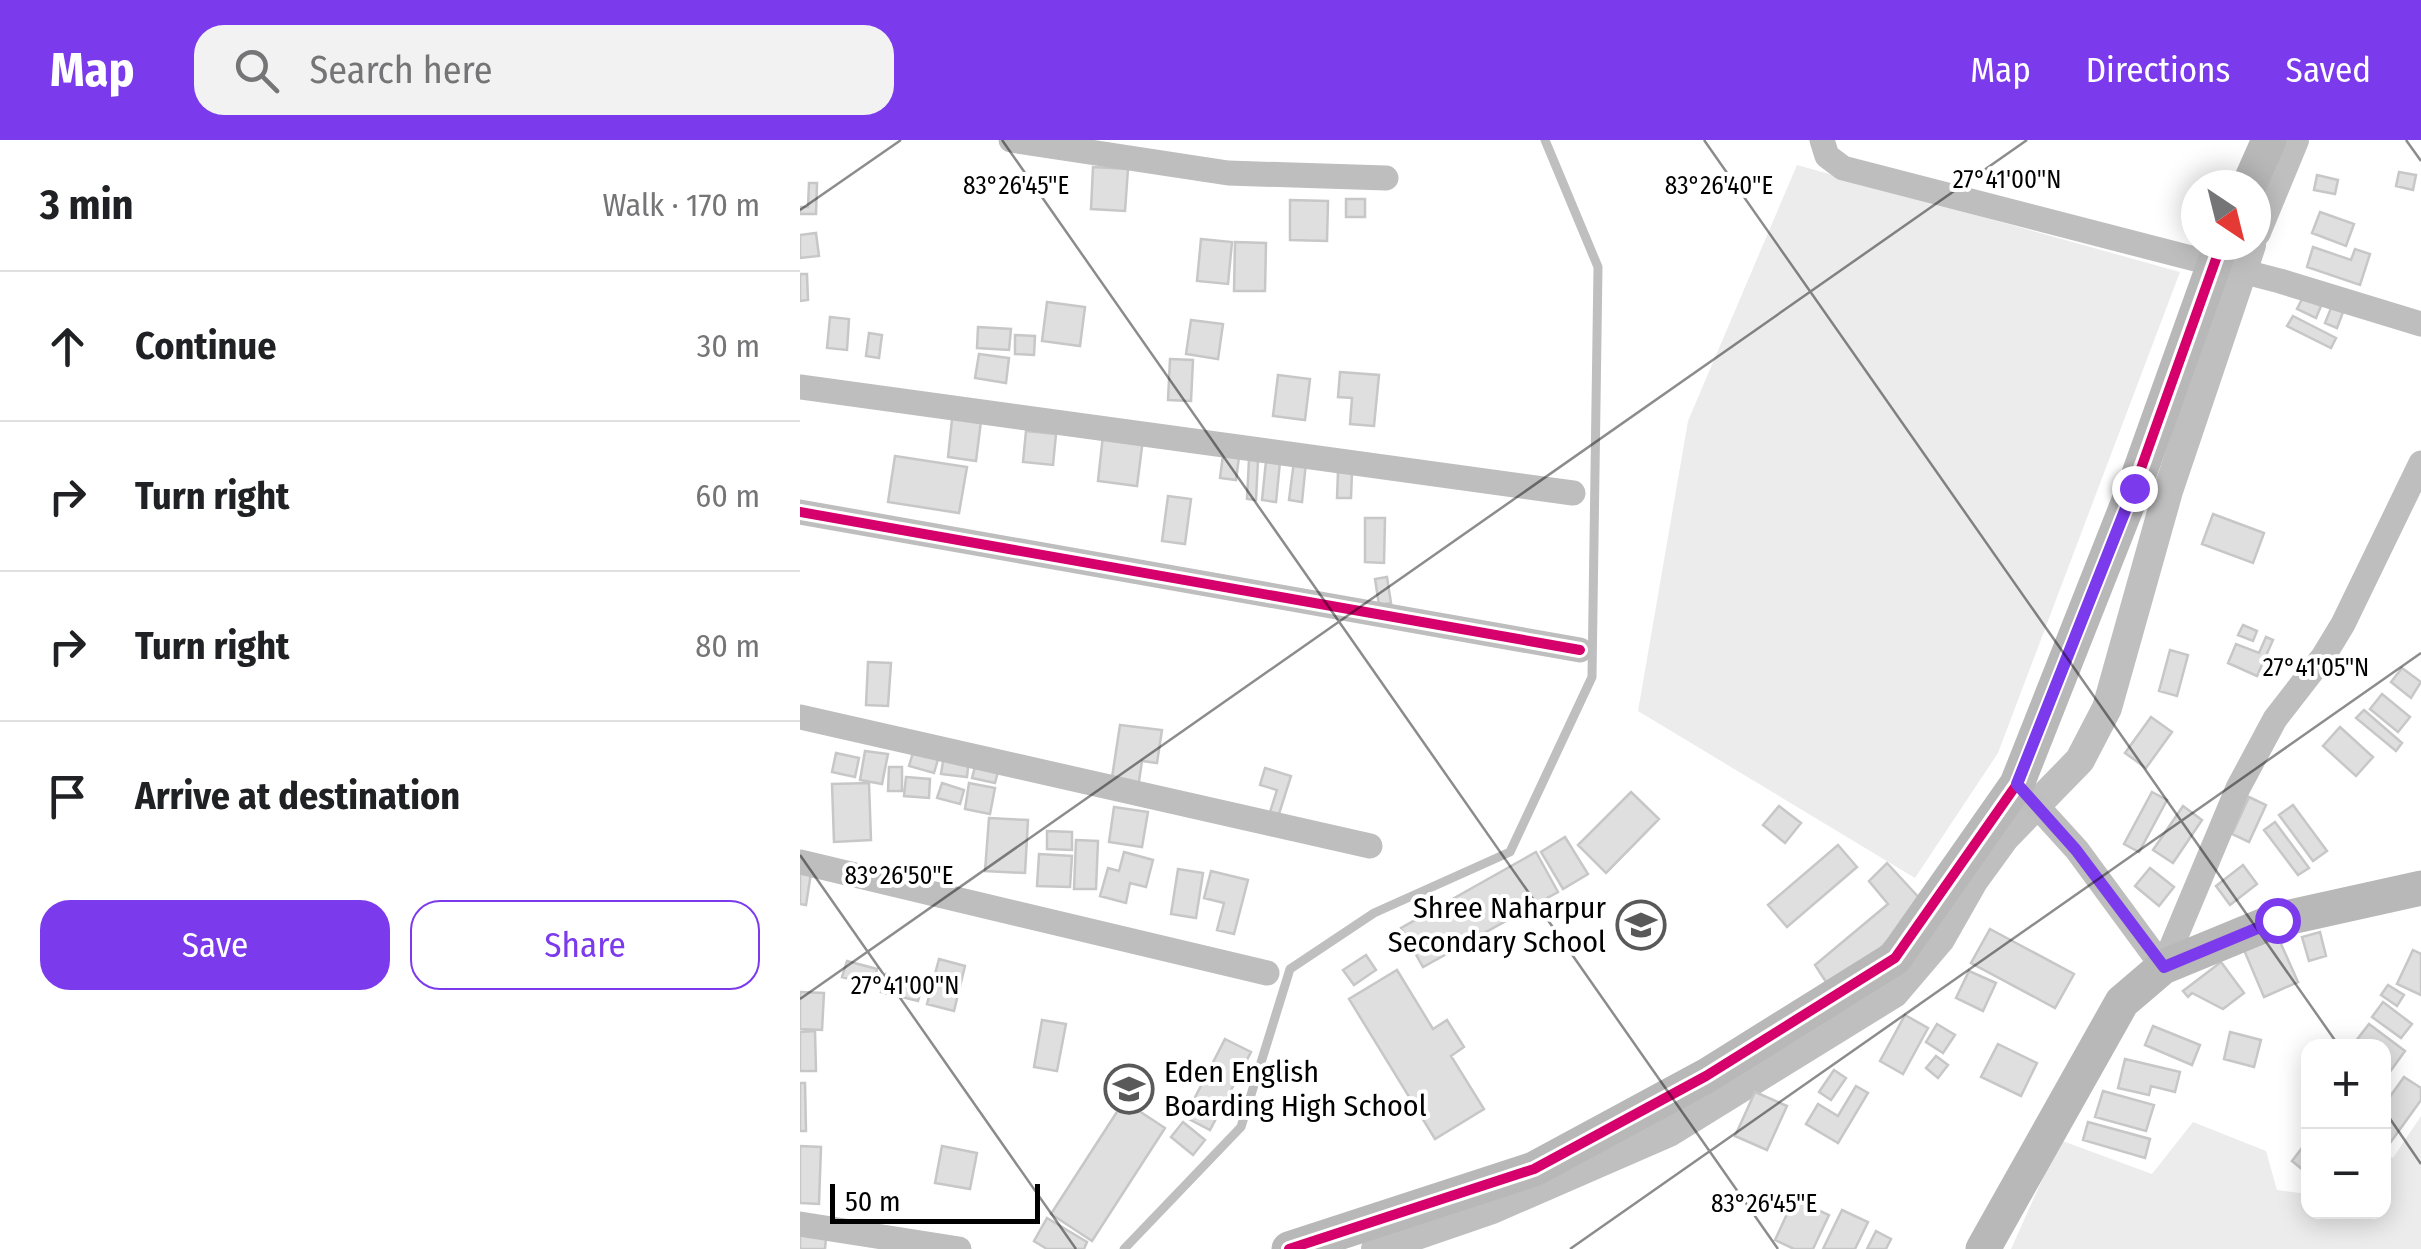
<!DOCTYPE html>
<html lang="en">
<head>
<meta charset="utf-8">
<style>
  body { margin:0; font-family:"Fira Sans Condensed",sans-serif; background:#f2f2f2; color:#202124 }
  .controls { position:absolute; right:30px; bottom:30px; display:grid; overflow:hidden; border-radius:20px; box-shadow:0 5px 25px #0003 }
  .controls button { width:90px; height:90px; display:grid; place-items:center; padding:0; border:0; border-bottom:2px solid #e0e0e0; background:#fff; color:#202124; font:50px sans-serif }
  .compass { position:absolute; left:1381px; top:30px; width:90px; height:90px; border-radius:50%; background:#fff; box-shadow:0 5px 25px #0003; rotate:145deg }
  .scale { position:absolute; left:30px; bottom:25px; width:210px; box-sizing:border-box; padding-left:10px; border:5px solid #000; border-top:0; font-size:28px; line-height:35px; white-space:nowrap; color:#000; -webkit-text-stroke:8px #fff; paint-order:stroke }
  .stop { position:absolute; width:30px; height:30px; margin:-22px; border:8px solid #7c3aed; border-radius:50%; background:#fff }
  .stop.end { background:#7c3aed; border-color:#fff; box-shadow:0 2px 10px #0008 }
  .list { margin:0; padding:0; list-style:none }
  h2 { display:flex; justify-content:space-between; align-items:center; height:130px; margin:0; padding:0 40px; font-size:42px }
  h2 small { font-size:32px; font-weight:400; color:#757577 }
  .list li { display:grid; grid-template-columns:65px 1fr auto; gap:30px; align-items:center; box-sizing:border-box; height:150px; padding:0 40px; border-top:2px solid #e0e0e0 }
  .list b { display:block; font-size:38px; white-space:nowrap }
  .list em { font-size:32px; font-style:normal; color:#757577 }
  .actions { display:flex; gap:20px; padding:30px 40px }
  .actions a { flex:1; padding:22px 0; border:2px solid #7c3aed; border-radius:30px; text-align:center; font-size:35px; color:#7c3aed }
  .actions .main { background:#7c3aed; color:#fff }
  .icon { flex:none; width:55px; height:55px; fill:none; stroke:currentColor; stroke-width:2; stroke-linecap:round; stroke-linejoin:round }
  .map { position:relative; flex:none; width:1621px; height:1109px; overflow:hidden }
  header { display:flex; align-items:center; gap:60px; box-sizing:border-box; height:140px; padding:0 50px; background:#7c3aed; color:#fff }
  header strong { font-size:48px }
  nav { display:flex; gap:55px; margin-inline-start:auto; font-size:35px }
  .search { width:700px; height:90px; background:#f2f2f2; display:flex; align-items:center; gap:25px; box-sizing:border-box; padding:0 35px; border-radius:30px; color:#757577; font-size:38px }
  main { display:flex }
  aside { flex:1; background:#fff }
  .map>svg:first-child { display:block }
</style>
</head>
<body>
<header>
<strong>Map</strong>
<div class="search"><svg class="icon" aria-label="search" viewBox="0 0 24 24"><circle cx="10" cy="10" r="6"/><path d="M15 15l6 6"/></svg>Search here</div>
<nav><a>Map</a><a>Directions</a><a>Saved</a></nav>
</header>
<main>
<aside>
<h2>3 min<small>Walk · 170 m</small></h2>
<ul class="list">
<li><svg class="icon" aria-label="ahead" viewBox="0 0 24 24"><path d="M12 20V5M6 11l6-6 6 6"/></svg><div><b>Continue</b></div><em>30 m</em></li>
<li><svg class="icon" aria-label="right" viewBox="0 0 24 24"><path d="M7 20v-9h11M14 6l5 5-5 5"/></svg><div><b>Turn right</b></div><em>60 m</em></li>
<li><svg class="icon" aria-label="right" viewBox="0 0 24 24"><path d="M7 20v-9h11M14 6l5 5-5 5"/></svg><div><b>Turn right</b></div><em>80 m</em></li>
<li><svg class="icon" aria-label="arrive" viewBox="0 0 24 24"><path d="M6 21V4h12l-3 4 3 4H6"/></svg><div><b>Arrive at destination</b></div></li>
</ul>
<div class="actions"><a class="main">Save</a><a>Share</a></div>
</aside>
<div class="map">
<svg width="1621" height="1109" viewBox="0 0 1621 1109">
  <rect width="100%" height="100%" fill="#fff"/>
  <path fill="#ececec" d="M997,25l383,107 -182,481 -83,125 -277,-167 50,-290z
    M1621,976v133h-410l49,-109 92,34 41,-52 73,29 11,39 31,4v18h76v-61l9,7z"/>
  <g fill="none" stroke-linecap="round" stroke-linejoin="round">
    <path stroke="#bfbfbf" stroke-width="9" d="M324,1109l117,-122 49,-158 84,-56 136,-61 82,-175 6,-410 -53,-127"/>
    <path stroke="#bfbfbf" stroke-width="30" d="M1456,92l38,-92
      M576,1109l116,-40 177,-77 225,-139 46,-54 33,-58 32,-44 75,-77 27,-52 61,-217 83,-246"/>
  </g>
  <path fill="#dfdfdf" stroke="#c7c7c7" stroke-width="2.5" d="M293,27l35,2 -3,42 -34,-2z
    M1599,32l17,3 -3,15 -17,-4z
    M1517,35l21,5 -3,14 -21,-4z
    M9,43h8l-1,31h-16v-7h8z
    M546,59h19v18h-19z
    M490,60l38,1 -1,40 -37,-1z
    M1520,72l34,12 -8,22 -34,-13z
    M16,93l3,23 -19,2v-23z
    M401,99l31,3 -4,42 -31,-3z
    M435,102l31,1 -1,48h-31z
    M1513,107l38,13 4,-11 15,5 -10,31 -53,-18z
    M0,134h7l1,26 -8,1z
    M1503,157l18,9 -5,12 -19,-9z
    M247,162l38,5 -5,39 -38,-5z
    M1531,168l12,4 -6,16 -12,-5z
    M1493,176l43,22 -5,10 -44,-22z
    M30,177l19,2 -2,31 -20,-2z
    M391,180l32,4 -5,35 -32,-5z
    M178,187l33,2 -2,21 -32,-2z
    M69,193l13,2 -3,23 -13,-2z
    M215,195l20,1 -1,19 -19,-1z
    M179,214l30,4 -3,25 -31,-5z
    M370,219l23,1 -2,41 -23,-1z
    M540,232l39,3 -5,51 -24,-2 2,-26 -14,-1z
    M478,235l32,4 -5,41 -32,-4z
    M153,270l29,3 -6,48 -28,-4z
    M226,291l30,3 -3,31 -30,-3z
    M303,295l40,4 -6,47 -39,-5z
    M423,315l16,2 -3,23 -16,-2z
    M95,316l72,11 -8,46 -71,-11z
    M449,319l9,1 -2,40 -9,-1z
    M466,321l14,1 -4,40 -14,-2z
    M494,321l12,1 -4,40 -13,-2z
    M538,332h14l-1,26h-14z
    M368,356l23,3 -6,45 -23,-3z
    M1413,374l51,19 -11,30 -51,-19z
    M565,378h20l-1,45 -19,-1z
    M587,437l4,26 -12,2 -4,-26z
    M1443,485l14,6 -4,10 -15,-6z
    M1466,497l7,3 -16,36 -29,-13 8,-19 23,9z
    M1370,510l18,5 -11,41 -18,-5z
    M68,522l23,1 -3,43 -22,-1z
    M1602,528l19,14 -10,16 -20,-16z
    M1582,554l28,23 -12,15 -28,-23z
    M1564,570l38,33 -6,8 -40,-33z
    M1351,577l21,15 -26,36 -21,-15z
    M320,585l42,5 -5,33 -15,-2 -4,27 -27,-4z
    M1540,587l33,30 -17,19 -33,-30z
    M114,609l25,7 -5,17 -25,-7z
    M65,611l23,3 -6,30 -22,-4z
    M36,613l23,5 -4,19 -23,-5z
    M144,615l25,3 -2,19 -26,-3z
    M176,623l23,5 -4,15 -23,-5z
    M89,627h13v24h-14z
    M465,628l26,8 -12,38 -9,-2 7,-22 -17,-5z
    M106,637l24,2 -1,19 -25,-2z
    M69,643l2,57 -37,2 -2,-58z
    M142,643l22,7 -4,14 -23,-6z
    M169,643l26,5 -5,26 -25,-5z
    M831,652l28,27 -53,54 -28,-28z
    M1352,652l15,8 -28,52 -15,-8z
    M1449,657l17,8 -17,37 -17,-8z
    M1493,665l34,46 -14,10 -34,-46z
    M979,666l22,17 -16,20 -22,-18z
    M1383,666l19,14 -29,43 -20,-13z
    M314,667l34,5 -6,35 -33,-5z
    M189,678l39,2 -3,53 -40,-2z
    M1475,682l34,46 -11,7 -34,-45z
    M247,691l25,1v18l-25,-1z
    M765,697l23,37 -25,15 -22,-37z
    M276,700l22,1 -2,48h-22z
    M1038,705l19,22 -70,60 -19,-22z
    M324,712l29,8 -7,27 -16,-4 -4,20 -26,-7 8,-28 11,3z
    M736,712l22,40 -135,75 -22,-39z
    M239,714l33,2 -2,31 -33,-1z
    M1087,723l35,38 -43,49 -51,35 -13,-20 73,-61 -19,-23z
    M1443,725l14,19 -27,21 -14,-19z
    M1350,728l24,19 -15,19 -24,-20z
    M378,729l25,4 -7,45 -25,-4z
    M0,731l11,2 -5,32 -6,-1z
    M411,731l37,9 -14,54 -17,-4 7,-27 -20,-5z
    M1190,789l84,45 -19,34 -84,-45z
    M1520,792l6,24 -17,5 -7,-24z
    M1477,795l21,47 -34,15 -20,-47z
    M1613,810l8,4v41l-24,-11z
    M566,815l10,15 -22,15 -11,-15z
    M139,819l26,7 -11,45 -27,-7z
    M47,821l30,8 -4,16 -31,-8z
    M1421,822l23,31 -21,16 -31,-16 -4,4 -5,-6z
    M597,830l36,59 14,-9 17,27 -13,9 33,53 -49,30 -86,-140z
    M1169,831l27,12 -13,28 -27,-13z
    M86,834l37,9 -5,18 -37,-9z
    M1588,845l16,10 -7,11 -16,-11z
    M0,852l24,1 -2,37 -22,-1z
    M1583,862l29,22 -11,14 -29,-21z
    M1105,875l23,13 -25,46 -23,-13z
    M242,880l24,4 -9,47 -23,-4z
    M1137,884l18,11 -12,18 -17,-11z
    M1569,884l36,27 -21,29v-34h-32z
    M1353,886l47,19 -8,20 -47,-20z
    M15,891l1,40h-16v-39z
    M1430,892l31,8 -7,27 -30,-8z
    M425,899l26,13 -41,78 -25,-13z
    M1198,904l39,19 -16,33 -40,-19z
    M1136,916l12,9 -10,13 -12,-10z
    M1325,919l55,13 -5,20 -24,-6 -2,9 -31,-7z
    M1034,930l12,8 -15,22 -12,-8z
    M1604,937l17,11v12l-31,43 -6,-4v-34z
    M0,943h5l1,48h-6z
    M1056,946l12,7 -30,50 -32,-19 12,-20 20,12z
    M1303,951l51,14 -8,26 -51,-14z
    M955,952l32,14 -20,44 -32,-14z
    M324,961l41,27 -73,113 -41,-27z
    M383,982l22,18 -12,15 -22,-18z
    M1288,982l62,17 -5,19 -62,-18z
    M1508,1000v34l-16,-13z
    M0,1006l21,1 -2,57 -19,-1z
    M142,1006l35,7 -7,36 -35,-6z
    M994,1059l35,16 -16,34h-19l-19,-9z
    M1042,1070l26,12 -13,27h-32z
    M247,1078l40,24 -3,7h-37l-13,-8z
    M1076,1091l15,8 -5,10h-19z
    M0,1095l26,3 -1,11h-25z"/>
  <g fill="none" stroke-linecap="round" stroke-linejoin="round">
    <path stroke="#bebebe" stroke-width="25" d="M211,0l217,33 158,5
      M1022,0l5,16 16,12 437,113 141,43
      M0,247l773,106
      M0,372l780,138
      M0,577l570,129
      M1217,644l60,66 86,117
      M0,722l467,111
      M1363,827l75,-179 37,-69 48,-62 20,-33 78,-161
      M0,1084l159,25"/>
    <path stroke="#b8b8b8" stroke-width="35" d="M1449,45l20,-45
      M489,1109l245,-80 172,-93 189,-118 122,-174 117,-296 87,-243
      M1183,1109l139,-247 41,-35 114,-47 144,-32"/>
    <g stroke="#fff" stroke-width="16">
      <path id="cycleway" d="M0,372l780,138
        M489,1109l245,-80 172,-93 189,-118 122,-174 117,-296 87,-243"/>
    </g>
    <use href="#cycleway" stroke="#d6006c" stroke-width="10"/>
  </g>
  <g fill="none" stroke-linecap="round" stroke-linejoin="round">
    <path stroke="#7c3aed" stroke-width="12" d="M1334,348l-117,296 59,66 88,117 113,-47"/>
  </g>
  <path fill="none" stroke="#000" stroke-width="2.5" stroke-opacity="0.45" d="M202,0l776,1109M904,0l635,906M1606,0l15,21M0,70l101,-70M0,715l276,394M0,859l1227,-859M1584,970l37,54M770,1109l851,-596"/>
  <defs>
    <g id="school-ring" transform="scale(2.5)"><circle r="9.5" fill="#fff" stroke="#595959" stroke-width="1.5"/><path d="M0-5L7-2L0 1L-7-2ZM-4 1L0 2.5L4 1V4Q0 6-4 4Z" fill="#595959"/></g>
  </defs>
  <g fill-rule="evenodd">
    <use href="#school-ring" x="841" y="785"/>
    <use href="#school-ring" x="329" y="949"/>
  </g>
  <g text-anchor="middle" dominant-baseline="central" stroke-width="8" stroke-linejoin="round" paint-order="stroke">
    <g font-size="30" fill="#000" stroke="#fff" text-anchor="end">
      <text x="806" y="768">Shree Naharpur<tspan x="806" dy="34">Secondary School</tspan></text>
      <text x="364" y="932" text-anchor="start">Eden English<tspan x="364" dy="34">Boarding High School</tspan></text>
    </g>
  </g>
  <g font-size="25" text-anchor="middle" fill="#000" stroke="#fff" stroke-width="8" stroke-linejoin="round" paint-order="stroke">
    <text x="1207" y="48">27°41'00"N</text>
    <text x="216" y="54">83°26'45"E</text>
    <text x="919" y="54">83°26'40"E</text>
    <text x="1516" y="536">27°41'05"N</text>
    <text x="99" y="744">83°26'50"E</text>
    <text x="105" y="854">27°41'00"N</text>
    <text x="964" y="1072">83°26'45"E</text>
  </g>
</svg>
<div class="controls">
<button>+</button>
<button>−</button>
</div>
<svg class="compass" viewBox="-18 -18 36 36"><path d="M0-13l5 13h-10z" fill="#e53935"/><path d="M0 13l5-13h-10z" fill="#757577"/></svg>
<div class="scale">50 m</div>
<div class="stop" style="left:1477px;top:780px"></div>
<div class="stop end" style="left:1334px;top:348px"></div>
</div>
</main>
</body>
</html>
